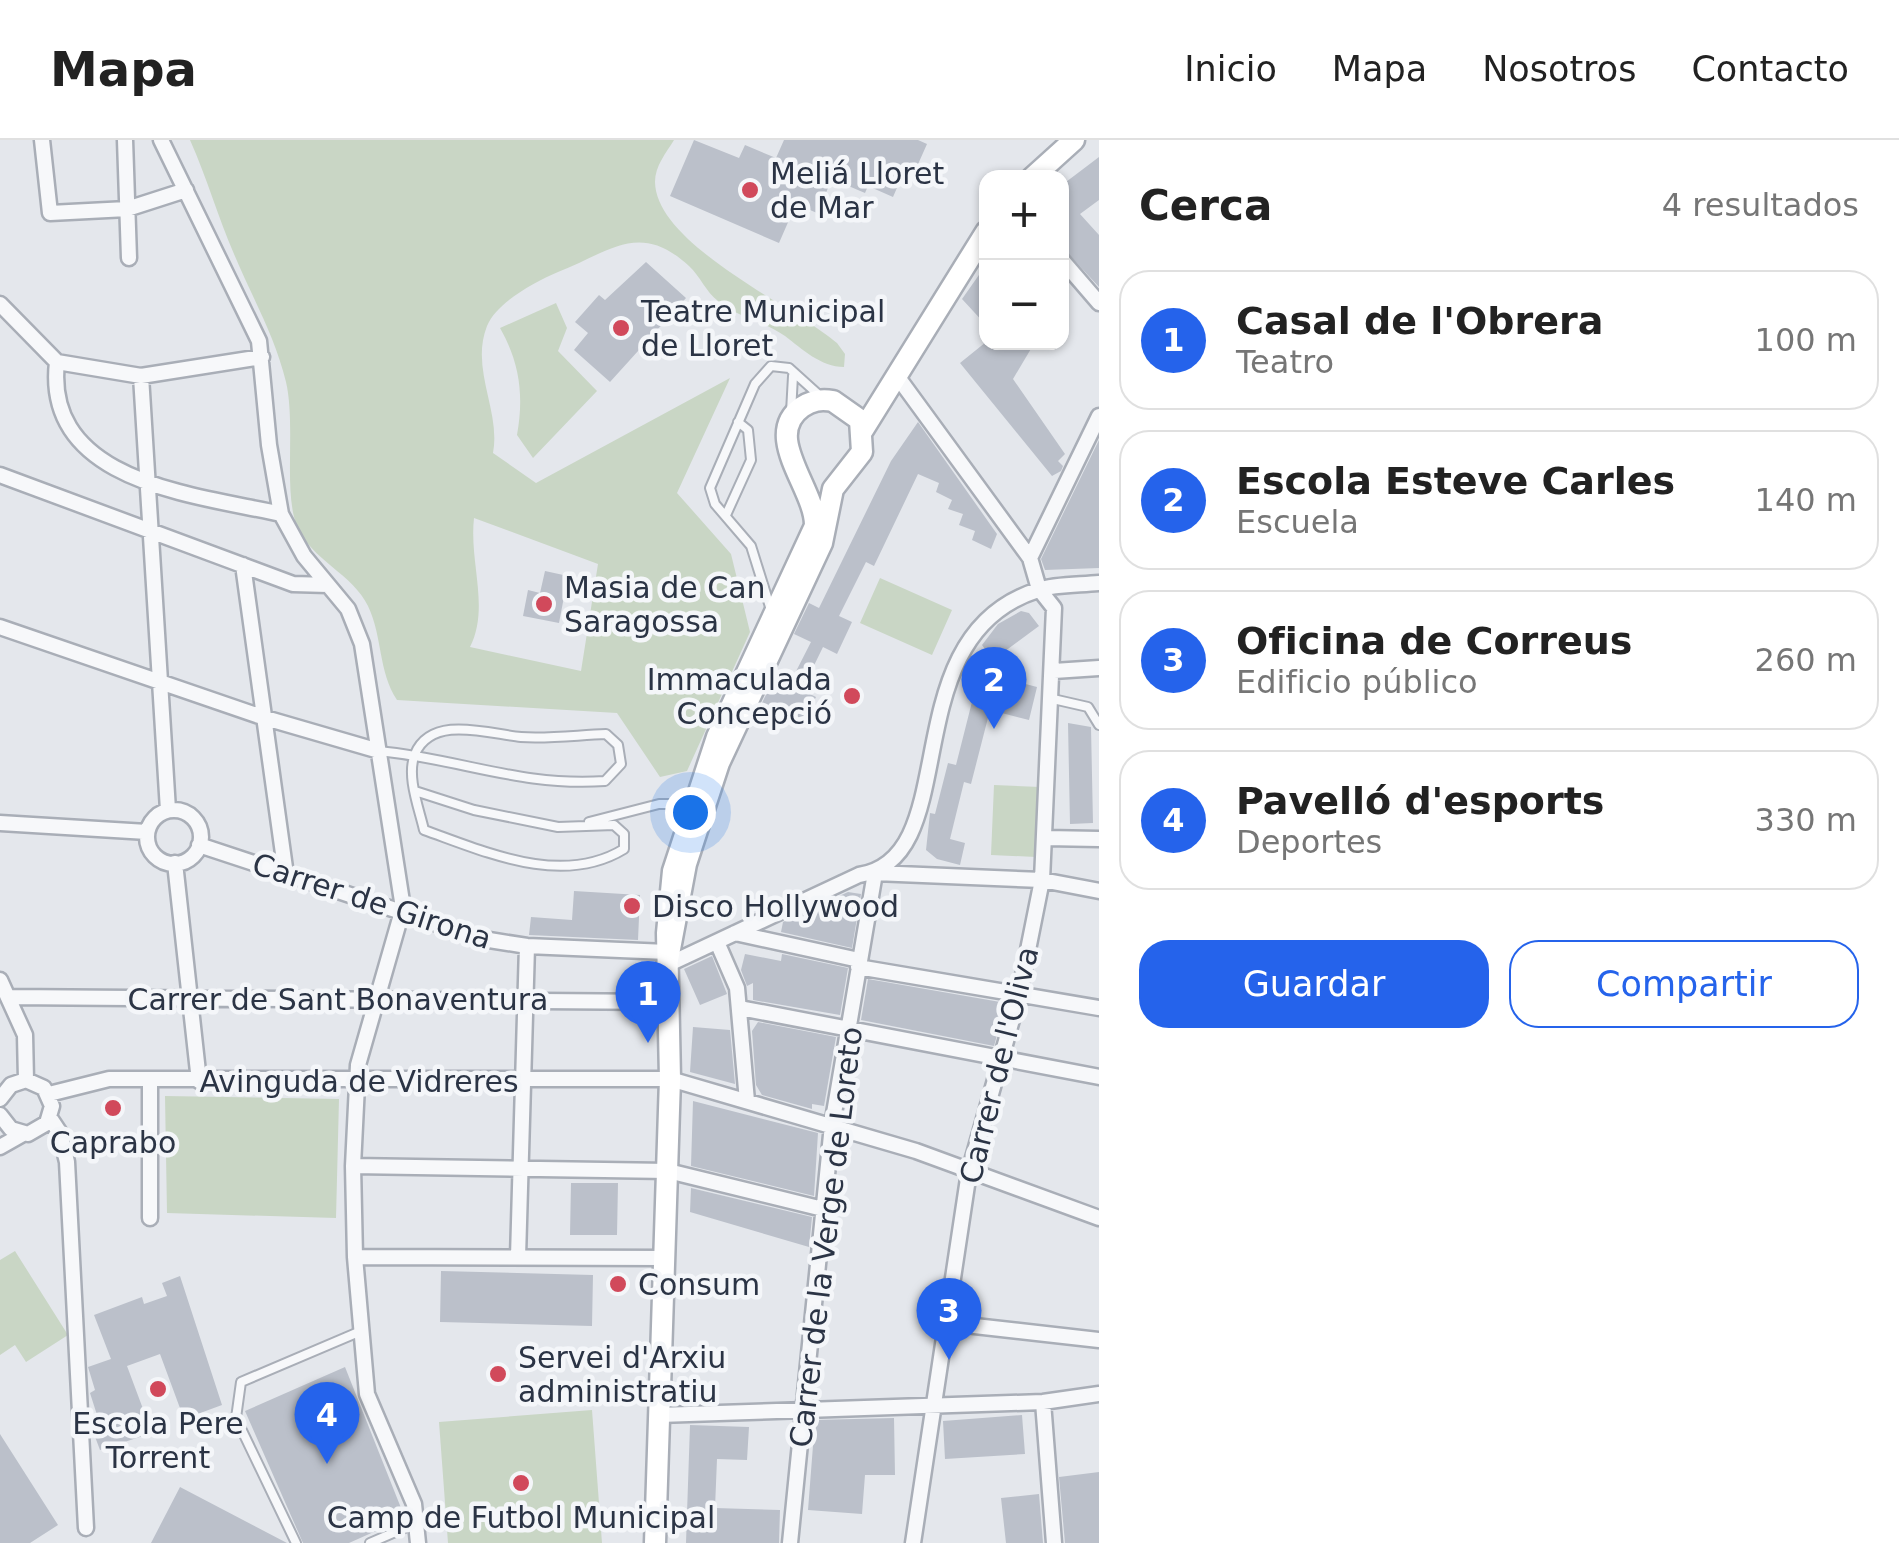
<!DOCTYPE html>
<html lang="es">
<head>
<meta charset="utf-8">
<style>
  body { margin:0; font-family:"DejaVu Sans",sans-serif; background:#f2f2f2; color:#222 }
  .controls { position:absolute; right:30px; top:30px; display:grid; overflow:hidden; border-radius:20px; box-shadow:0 2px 8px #0004 }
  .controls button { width:90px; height:90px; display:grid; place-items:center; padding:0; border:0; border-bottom:2px solid #e0e0e0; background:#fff; color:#222; font:50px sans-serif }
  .you { position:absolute; left:690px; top:672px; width:35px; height:35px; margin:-25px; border:8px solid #fff; border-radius:50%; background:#1a73e8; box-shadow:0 0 0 15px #1a73e833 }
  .badge { display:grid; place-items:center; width:65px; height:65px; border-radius:50%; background:#2563eb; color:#fff; font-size:32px; font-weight:700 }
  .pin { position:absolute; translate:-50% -82px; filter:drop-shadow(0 2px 5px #0008) }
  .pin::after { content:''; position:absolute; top:52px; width:35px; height:30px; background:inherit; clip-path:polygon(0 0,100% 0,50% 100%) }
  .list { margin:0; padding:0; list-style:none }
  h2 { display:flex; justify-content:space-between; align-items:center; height:130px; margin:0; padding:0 40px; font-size:42px }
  h2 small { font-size:32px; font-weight:400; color:#767676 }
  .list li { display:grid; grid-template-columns:65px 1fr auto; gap:30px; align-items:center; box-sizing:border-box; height:140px; margin:0 20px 20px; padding:0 20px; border:2px solid #e0e0e0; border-radius:30px }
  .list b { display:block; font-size:38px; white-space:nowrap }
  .list p { margin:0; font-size:32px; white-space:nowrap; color:#767676 }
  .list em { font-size:32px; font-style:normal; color:#767676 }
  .actions { display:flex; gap:20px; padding:30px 40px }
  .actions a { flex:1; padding:22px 0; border:2px solid #2563eb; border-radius:30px; text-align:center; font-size:35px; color:#2563eb }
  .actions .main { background:#2563eb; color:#fff }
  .map { position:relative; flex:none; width:1099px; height:1403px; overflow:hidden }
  header { display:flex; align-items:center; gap:60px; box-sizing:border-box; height:140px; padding:0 50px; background:#fff; border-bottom:2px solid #e0e0e0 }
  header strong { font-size:48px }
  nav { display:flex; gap:55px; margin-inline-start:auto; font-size:35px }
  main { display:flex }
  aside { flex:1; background:#fff }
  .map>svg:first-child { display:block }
</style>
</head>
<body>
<header>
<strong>Mapa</strong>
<nav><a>Inicio</a><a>Mapa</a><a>Nosotros</a><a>Contacto</a></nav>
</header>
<main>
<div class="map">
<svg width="1099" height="1403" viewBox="0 0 1099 1403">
  <rect width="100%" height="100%" fill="#e4e7ec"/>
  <path fill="#c9d6c5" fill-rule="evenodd" d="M190,0h484c-8,13 -19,26 -19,42 1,63 139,124 182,161l8,11 -1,13c-23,0 -42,-18 -59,-31 -21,-15 -47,-18 -67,-35 -12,-9 -18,-25 -29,-35 -50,-46 -79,-14 -131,6 -23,10 -61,30 -71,54 -17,43 14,85 6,127l43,30 194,-105 -53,115 54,61 19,78 -63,139 -27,6 -43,-64 -220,-13c-19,-29 -14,-62 -29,-94 -15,-32 -57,-46 -71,-80 -14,-34 -1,-101 -11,-144 -11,-46 -34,-85 -52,-128 -16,-37 -27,-76 -44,-114zM474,378l124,46 -17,107 -111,-24c20,-40 -1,-84 4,-129z
    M556,163l11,25 -9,23 39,40 -64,67 -16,-23c7,-39 3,-72 -17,-107z
    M880,438l72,32 -20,45 -72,-32z
    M994,645l46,2 -4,70 -45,-2z
    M165,956l174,3 -3,119 -169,-5z
    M15,1111l53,84 -42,27 -11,-17 -15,10v-95z
    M592,1270l10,133h-154l-9,-121z"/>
  <path fill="#bbc0ca" d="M694,0l45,18 6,-13 31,13 8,-18h134l9,4 -12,27 -9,-4 -13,30 -25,-11 -3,7 -33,-14 -15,34 -21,-9 -17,39 -109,-47z
    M1099,17v43l-19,14 19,21v52l-37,-40v-62z
    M646,122l40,36 -76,84 -36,-32 14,-17 -13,-11 24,-27 6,5z
    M986,125v60l-24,-26z
    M986,202h49l-22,37 52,75 -7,7 5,5 -2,5 -9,5 -92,-113z
    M918,282l79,112 -6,15 -19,-9 3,-9 -16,-6 4,-11 -15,-5 4,-9 -16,-8 3,-9 -21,-9 -44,92 -8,-4 -27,54 13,6 -15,32 -14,-7 -21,43 14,7 -13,26 -41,-20 12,-25 15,7 22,-43 -17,-8 15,-31 10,5 72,-147z
    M1099,300v128l-54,2 -4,-11z
    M545,431l23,5 -9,47 -36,-7 5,-26 12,3z
    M1021,471l8,2 10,13 -46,34 -11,-15 16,-21z
    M968,529l69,18 -8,33 -39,-10 -19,74 -7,-2 -14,57 15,4 -5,22 -23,-6 -11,-9 4,-37 5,1 13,-51 8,2 19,-75 -11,-2z
    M1068,583l23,4 2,96 -23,1z
    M574,751l66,4 -2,45 -109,-5 2,-18 41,3z
    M848,752l13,2 -9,54 -71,-16 2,-10 35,-16 7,2 1,-6z
    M745,814l36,7 1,-7 66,14 -8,47 -87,-15v-17l-6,3 -6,-16z
    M712,816l15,38 -27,11 -16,-36z
    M868,839l138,24 -12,43 -133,-26z
    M758,882l78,15 -12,69 -12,-2v5l-50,-14 -6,-10 -4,-54z
    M693,887l37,3 5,54 -45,-12z
    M693,961l125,32 -4,63 -123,-30z
    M571,1043h47l-1,52h-47z
    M691,1048l121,29 -3,30 -119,-35z
    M441,1131l152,4 -1,51 -152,-4z
    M180,1136l42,129 -38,14 -24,-65 -33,12 25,67 -52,17 -9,-24v-9l6,-2 -7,-22 5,-3 -7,-23 23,-8 -17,-44 48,-18 2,7 23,-8 -5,-13z
    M345,1227l60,151 -56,25h-46l-58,-132z
    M1022,1275l3,39 -80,5 -2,-38z
    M894,1278l1,57h-30l-3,39 -54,-4 7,-90z
    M690,1285l59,2 -2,33 -30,-1 -2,49 65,2 -1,33h-93z
    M0,1294l58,91 -28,18h-30z
    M1099,1332v71h-34l-6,-66z
    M180,1347l107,56h1h-137z
    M1039,1354l4,49h-37l-5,-45z"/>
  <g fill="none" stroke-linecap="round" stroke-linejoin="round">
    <g stroke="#a9aeb7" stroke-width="12">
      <path id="lane" d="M791,272l2,-36
        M726,375l25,-55 -3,-30 -10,-8
        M771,470l-20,-64 -36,-42 -5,-16 45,-104 16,-18 18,2 31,28
        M1053,559l35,8 11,18
        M379,611c81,8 143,36 226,30l16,-17 -3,-19 -12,-11c-28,1 -58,5 -85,3 -32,-3 -89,-23 -106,17 -9,22 4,54 9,76 62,22 138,57 200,19v-15l-10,-9 -56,2 -84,-17 -59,-19
        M589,682l70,-18h33
        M296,1403l-60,-125 5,-36 120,-51
        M370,1403l46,-20"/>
    </g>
    <g stroke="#a9aeb7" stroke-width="19">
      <path id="street" d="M42,0l8,73 77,-4 59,-19
        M125,0l4,118
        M161,0l98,201 10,104 12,69 23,42 44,53 14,35 41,264 -45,157 -5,101 2,91 12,137 47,110 4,39
        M1062,120l37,43
        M0,164l57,58 84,14 121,-19
        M57,222c-14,121 140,133 224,152
        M141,236l27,434
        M897,236l133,182
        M0,335l293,109 35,1
        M243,425l43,310
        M0,487l262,90 117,34
        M1054,531l45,-3
        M147 697a27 27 0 1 1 54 0a27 27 0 1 1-54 0Z
        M0,683l147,9
        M1046,698l53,1
        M199,705l284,94 44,7 140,6
        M175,723l24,218
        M735,793l124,27
        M717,802l20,46 10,113
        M667,825l192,-90c109,-17 30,-238 179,-285 18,-6 42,-5 61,-7
        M858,827l241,41
        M0,840l25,55 1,45
        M8,857l659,5
        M740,868l359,69
        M150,939v139
        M49,954l60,-15h561l246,72 183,67
        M0,959l11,-14 15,-5 18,8 8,18 -5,17 -19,11 -17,-5 -11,-14
        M50,978l10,15 7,29 19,366
        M0,1007l23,-13
        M353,1026l315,5 159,39
        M355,1117l310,1
        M518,1117l9,-311
        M948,1183l151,17
        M1043,1262l11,141
        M659,1275l384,-13 56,-8
        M790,1403l42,-418 43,-252 167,7 57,11
        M913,1403l56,-371 50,-177 23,-115 12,-272 -15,-19 -9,-31 69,-142"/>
    </g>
    <g stroke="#a9aeb7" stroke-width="25">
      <path id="secondary" d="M1032,38l42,-38
        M863,290l123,-198
        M655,1403l15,-464 -3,-146 6,-62 44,-134 98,-211c1,-37 -54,-90 -13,-119 10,-7 19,-8 31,-6l27,19 2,32 -29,37 -11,54 -103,220 -33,101 -19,101"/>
    </g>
    <use href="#lane" stroke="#f7f8fa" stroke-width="8"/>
    <use href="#street" stroke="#f7f8fa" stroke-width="14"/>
    <use href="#secondary" stroke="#fff" stroke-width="20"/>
  </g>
  <g fill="#d1495b" stroke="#f4f6f9" stroke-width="4">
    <circle cx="750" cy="50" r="10"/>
    <circle cx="621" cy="188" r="10"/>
    <circle cx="544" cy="464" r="10"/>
    <circle cx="852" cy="556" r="10"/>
    <circle cx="632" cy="766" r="10"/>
    <circle cx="113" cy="968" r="10"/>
    <circle cx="618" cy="1144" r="10"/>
    <circle cx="498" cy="1234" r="10"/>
    <circle cx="158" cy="1249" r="10"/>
    <circle cx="521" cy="1343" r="10"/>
  </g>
  <g text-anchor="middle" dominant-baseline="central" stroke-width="9" stroke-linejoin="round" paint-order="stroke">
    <g font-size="30" fill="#2b3445" stroke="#f4f6f9" text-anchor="start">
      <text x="770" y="33">Meliá Lloret<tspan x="770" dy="34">de Mar</tspan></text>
      <text x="641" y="171">Teatre Municipal<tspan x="641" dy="34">de Lloret</tspan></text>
      <text x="564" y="447">Masia de Can<tspan x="564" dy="34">Saragossa</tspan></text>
      <text x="832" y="539" text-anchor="end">Immaculada<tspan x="832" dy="34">Concepció</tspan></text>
      <text x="652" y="766">Disco Hollywood</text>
      <text x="113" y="1002" text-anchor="middle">Caprabo</text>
      <text x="638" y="1144">Consum</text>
      <text x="518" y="1217">Servei d'Arxiu<tspan x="518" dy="34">administratiu</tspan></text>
      <text x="158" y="1283" text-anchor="middle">Escola Pere<tspan x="158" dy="34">Torrent</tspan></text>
      <text x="521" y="1377" text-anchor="middle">Camp de Futbol Municipal</text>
    </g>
    <g font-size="30" fill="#2b3445" stroke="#f4f6f9">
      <text transform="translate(372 761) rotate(18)">Carrer de Girona</text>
      <text x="338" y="859">Carrer de Sant Bonaventura</text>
      <text transform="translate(999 925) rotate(-76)">Carrer de l'Oliva</text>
      <text x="359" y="941">Avinguda de Vidreres</text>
      <text transform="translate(826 1097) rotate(-83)">Carrer de la Verge de Loreto</text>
    </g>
  </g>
</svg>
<div class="controls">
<button>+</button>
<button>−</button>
</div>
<div class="you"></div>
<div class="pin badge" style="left:648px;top:903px">1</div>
<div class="pin badge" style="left:994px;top:589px">2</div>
<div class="pin badge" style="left:949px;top:1220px">3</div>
<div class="pin badge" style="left:327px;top:1324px">4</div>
</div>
<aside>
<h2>Cerca<small>4 resultados</small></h2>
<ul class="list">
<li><span class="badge">1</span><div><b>Casal de l'Obrera</b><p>Teatro</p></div><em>100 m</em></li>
<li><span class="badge">2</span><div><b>Escola Esteve Carles</b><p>Escuela</p></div><em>140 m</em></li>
<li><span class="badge">3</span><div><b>Oficina de Correus</b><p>Edificio público</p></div><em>260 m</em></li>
<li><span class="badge">4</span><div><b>Pavelló d'esports</b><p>Deportes</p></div><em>330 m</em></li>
</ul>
<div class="actions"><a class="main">Guardar</a><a>Compartir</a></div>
</aside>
</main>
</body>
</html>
